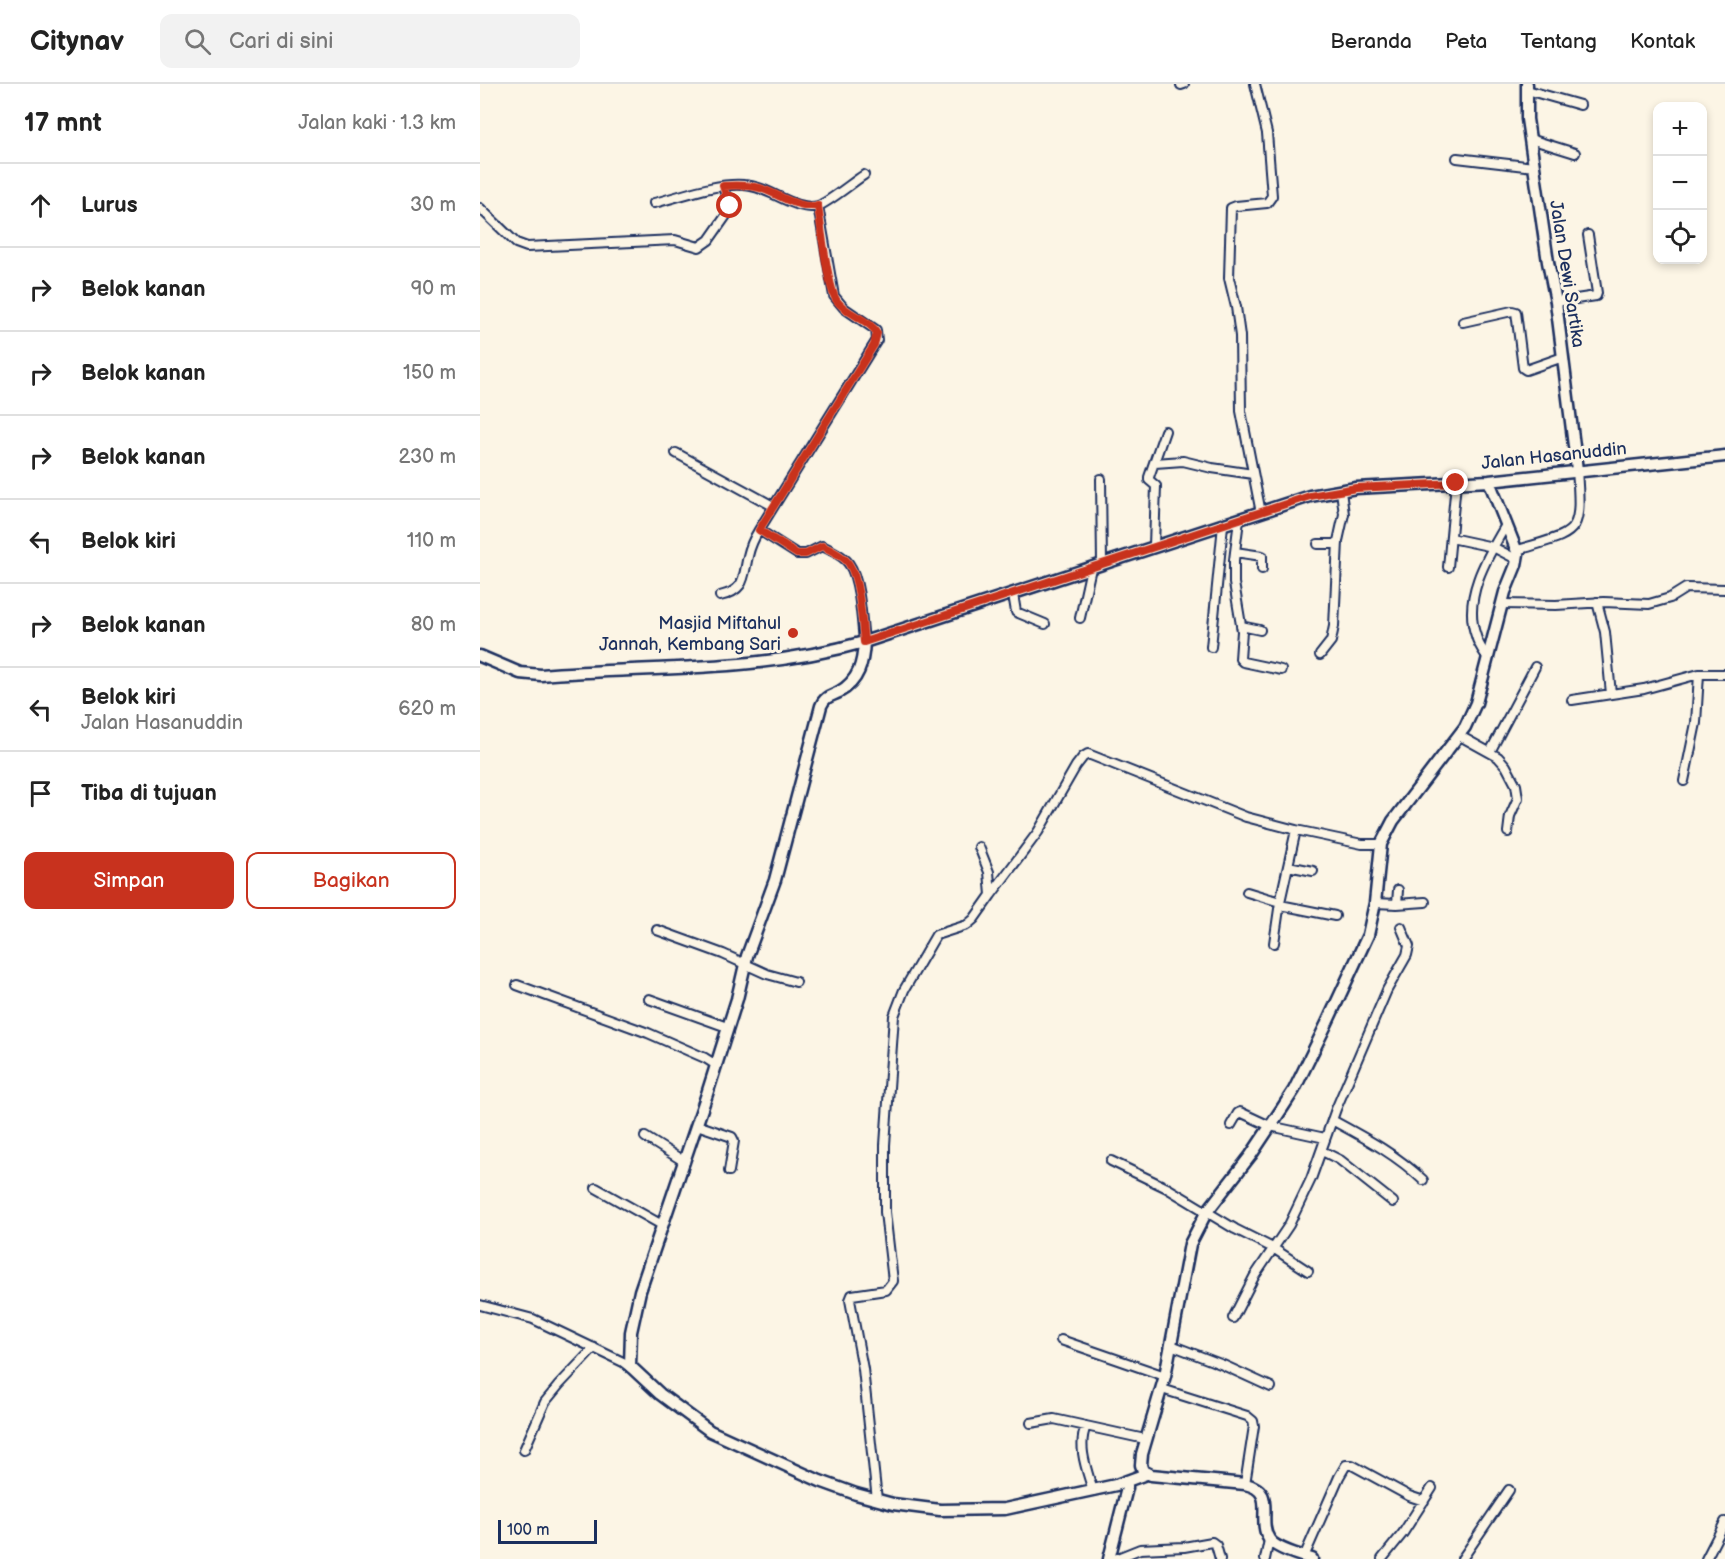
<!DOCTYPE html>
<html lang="id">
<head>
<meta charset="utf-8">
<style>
  body { margin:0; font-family:"Balsamiq Sans",sans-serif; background:#f2f2f2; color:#222 }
  .controls { position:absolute; right:18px; top:18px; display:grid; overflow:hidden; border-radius:12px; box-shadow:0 3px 9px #0003 }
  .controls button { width:54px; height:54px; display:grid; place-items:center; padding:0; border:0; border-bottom:2px solid #e0e0e0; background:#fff; color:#222; font:30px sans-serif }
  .scale { position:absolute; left:18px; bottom:15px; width:99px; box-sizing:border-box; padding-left:6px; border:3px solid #1b2f5e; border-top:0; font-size:16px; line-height:21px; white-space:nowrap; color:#1b2f5e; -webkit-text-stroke:4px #fcf5e5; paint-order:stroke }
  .stop { position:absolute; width:18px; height:18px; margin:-14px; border:4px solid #c8321e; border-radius:50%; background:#fff }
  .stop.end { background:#c8321e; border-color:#fff; box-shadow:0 2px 6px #0008 }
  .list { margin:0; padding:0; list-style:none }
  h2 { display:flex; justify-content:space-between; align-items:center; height:78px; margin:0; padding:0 24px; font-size:26px }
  h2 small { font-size:20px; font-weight:400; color:#767676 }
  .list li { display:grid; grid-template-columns:39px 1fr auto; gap:18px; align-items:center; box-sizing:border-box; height:84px; padding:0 24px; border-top:2px solid #e0e0e0 }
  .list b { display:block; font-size:22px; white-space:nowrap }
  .list p { margin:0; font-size:20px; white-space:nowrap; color:#767676 }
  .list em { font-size:20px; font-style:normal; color:#767676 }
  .actions { display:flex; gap:12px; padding:18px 24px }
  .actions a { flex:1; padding:14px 0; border:2px solid #c8321e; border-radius:12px; text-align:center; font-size:21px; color:#c8321e }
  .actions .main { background:#c8321e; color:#fff }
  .icon { flex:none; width:33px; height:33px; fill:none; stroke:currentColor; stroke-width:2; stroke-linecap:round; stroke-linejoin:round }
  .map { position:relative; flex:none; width:1245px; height:1475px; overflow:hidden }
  header { display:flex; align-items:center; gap:36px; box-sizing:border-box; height:84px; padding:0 30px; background:#fff; border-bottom:2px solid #e0e0e0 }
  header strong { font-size:28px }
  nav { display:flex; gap:33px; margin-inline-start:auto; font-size:21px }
  .search { width:420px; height:54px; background:#f2f2f2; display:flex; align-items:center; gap:15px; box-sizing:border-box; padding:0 21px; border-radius:12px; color:#767676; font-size:22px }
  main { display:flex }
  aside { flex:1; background:#fff }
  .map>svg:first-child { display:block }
</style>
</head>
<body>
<header>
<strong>Citynav</strong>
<div class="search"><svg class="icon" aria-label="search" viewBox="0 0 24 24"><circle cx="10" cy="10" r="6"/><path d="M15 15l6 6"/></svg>Cari di sini</div>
<nav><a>Beranda</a><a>Peta</a><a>Tentang</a><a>Kontak</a></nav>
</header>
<main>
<aside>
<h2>17 mnt<small>Jalan kaki · 1.3 km</small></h2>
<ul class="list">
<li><svg class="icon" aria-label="ahead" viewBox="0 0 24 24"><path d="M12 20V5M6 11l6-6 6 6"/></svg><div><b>Lurus</b></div><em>30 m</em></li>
<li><svg class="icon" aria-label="right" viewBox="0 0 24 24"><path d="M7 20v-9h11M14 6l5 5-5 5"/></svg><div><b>Belok kanan</b></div><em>90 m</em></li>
<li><svg class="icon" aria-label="right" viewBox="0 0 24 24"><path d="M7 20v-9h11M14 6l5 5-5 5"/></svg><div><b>Belok kanan</b></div><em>150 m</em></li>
<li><svg class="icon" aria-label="right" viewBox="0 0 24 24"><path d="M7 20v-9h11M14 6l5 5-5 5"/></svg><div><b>Belok kanan</b></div><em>230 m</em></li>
<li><svg class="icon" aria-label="left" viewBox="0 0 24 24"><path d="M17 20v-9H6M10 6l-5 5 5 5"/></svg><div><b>Belok kiri</b></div><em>110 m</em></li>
<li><svg class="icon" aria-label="right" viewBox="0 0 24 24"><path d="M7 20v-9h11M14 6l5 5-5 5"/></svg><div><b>Belok kanan</b></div><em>80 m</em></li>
<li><svg class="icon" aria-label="left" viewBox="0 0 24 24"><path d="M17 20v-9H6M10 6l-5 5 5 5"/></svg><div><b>Belok kiri</b><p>Jalan Hasanuddin</p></div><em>620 m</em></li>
<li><svg class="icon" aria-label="arrive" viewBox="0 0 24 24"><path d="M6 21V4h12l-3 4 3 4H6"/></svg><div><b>Tiba di tujuan</b></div></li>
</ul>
<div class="actions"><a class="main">Simpan</a><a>Bagikan</a></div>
</aside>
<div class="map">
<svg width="1245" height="1475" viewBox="0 0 1245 1475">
  <rect width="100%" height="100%" fill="#fcf5e5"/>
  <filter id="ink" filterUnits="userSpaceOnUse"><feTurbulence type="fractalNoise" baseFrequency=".0167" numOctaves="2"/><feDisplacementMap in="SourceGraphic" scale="12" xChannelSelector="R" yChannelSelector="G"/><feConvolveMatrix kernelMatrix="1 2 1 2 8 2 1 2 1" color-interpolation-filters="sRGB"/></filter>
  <g filter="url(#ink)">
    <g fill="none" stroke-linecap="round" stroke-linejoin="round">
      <g stroke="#1b2f5e" stroke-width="12">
        <path id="street" d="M775,0l12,49 5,63 -5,7 -31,3 -5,2 -2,70 7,29 4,29 1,75 20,102
          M701,1l3,-1
          M1047,6l53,15
          M1050,55l45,14
          M977,74l77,9
          M174,119c29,-7 60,-20 90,-18 25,1 51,27 74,21 11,-4 35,-24 46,-31
          M338,122l16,90 10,12 32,22 1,10 -118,190 38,24h9l16,-8c9,4 22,10 27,18 11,15 13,59 15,78
          M0,124l36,35 11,4 148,-7 24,7 10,-7 21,-30 -7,-24
          M1076,218l40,-6 1,-3 -9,-58
          M983,238l49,-11 4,1 7,56 3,2 37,-13
          M196,369l97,53
          M675,379l28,-2 29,7 41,6
          M621,395l1,85
          M759,436l-5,40v23l8,48 -2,28 3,3 38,8
          M971,454l42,9 25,13
          M838,460h20
          M674,462l2,-60 -7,-6v-3l16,-46
          M1038,466c61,-19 64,-13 59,-80
          M755,468l27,4v13
          M968,483l8,-84
          M533,510l3,18 29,12
          M240,512c26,-6 23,-19 28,-40 2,-9 6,-18 11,-26
          M1117,518l8,30 6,62
          M1022,520l54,1 48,-3 45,2 21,-6 16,-10 39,1
          M600,534l11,-50
          M761,542l19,4
          M731,563l12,-122
          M840,571l11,-14 3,-15 4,-85 6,-27 -3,-23
          M1007,573c-4,-6 -9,-13 -11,-21 -14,-38 11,-79 30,-111
          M1092,616l72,-11 55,-15h26
          M980,652l38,21 8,9 10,19 2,13 -8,18 -2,16
          M1010,668l45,-85
          M1204,697l12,-58 3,-49
          M808,782l25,5
          M767,808l33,10
          M511,811l47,-63 38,-66 7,-9 5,-3 158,63 50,13 66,14h19
          M895,819l22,1 28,-2
          M917,820l1,-14
          M800,821l55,11
          M177,846l66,24 44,20 29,8
          M794,859l6,-41 16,-72
          M37,901l131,48 57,25 11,7
          M169,915l78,28
          M852,1036c33,18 64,34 91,60
          M217,1041l35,12 2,4 -5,30
          M751,1041l7,-12 2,-1 30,14 55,12
          M165,1053l40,25
          M842,1067l18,9 53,42
          M631,1077l56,27 68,41 38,19 35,23
          M116,1104l66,37
          M0,1221l53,14 90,43 8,6
          M753,1234l21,-41 35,-52 22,-46 25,-70 51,-119 20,-35 2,-9 -8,-19
          M581,1256l104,36
          M691,1261l52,20 48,22
          M682,1305l85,27 6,5 1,5 -9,58
          M551,1339l23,-4 91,20
          M606,1342c-9,21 1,44 7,65
          M44,1366l21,-48 14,-17 35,-37
          M397,1416l-14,-131 -13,-69 2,-5 34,-5 7,-9 -8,-69v-67l9,-129 10,-26 32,-55 31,-10 7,-6 17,-24 -2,-23 -10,-25
          M824,1473l35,-80 7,-12h6l57,31 15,5
          M635,1475l25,-10 44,-2 28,-5 4,3 4,14
          M785,1475l4,-19
          M902,1475l21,-26 29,-45
          M982,1475l47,-69
          M1226,1475l19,-37"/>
      </g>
      <g stroke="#1b2f5e" stroke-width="15">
        <path id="secondary" d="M1047,0v35l21,143 8,40 21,168
          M384,558c-1,21 -5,39 -25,50 -8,4 -14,4 -18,14l-46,174 -28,76 -10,43 -30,95 -67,197 -9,41 -1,34 30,28 50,37 110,50 36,13 37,10 47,6 65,-1 111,-24 30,-11
          M0,572l40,17 21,2c110,-9 214,-2 323,-33l446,-146 46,-8 133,-7 236,-25
          M629,1475l18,-71v-6
          M832,1475c-11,-3 -38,-11 -43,-20 -13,-20 9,-48 -24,-55l-94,-9 -8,-4 -2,-6 1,-11 23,-78 25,-132 16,-31 45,-58 32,-48 11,-17 33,-67 41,-88 7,-32 6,-59 12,-23 72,-94 11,-24 29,-111 11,-27 2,-11 -29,-73"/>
      </g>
      <use href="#street" stroke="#fcf5e5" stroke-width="8"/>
      <use href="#secondary" stroke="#fcf5e5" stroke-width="10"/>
    </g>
  </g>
  <g fill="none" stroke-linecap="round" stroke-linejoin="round" filter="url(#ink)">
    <path stroke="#c8321e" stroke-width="8" d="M250,122l-7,-20c13,-1 24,-1 37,2 21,7 36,20 58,18 3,20 9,81 19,95 10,14 32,18 40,32l-3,12 -115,185 38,24h9l16,-8c9,4 22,10 27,18 11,16 13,59 15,78l446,-146 46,-8 100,-5"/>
  </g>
  <circle fill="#c8321e" stroke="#fcf5e5" stroke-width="2" cx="313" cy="549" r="6"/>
  <g text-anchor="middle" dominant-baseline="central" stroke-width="6" stroke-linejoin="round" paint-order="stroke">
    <g font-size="18" fill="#1b2f5e" stroke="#fcf5e5">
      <text transform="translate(1087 190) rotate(81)">Jalan Dewi Sartika</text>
      <text transform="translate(1074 372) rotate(-6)">Jalan Hasanuddin</text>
    </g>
    <g font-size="18" fill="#1b2f5e" stroke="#fcf5e5" text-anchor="end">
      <text x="301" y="539">Masjid Miftahul<tspan x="301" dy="21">Jannah, Kembang Sari</tspan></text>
    </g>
  </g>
</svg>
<div class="controls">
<button>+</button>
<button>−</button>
<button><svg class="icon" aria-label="locate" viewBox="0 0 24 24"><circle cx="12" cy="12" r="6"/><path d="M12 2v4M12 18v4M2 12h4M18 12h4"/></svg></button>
</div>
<div class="scale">100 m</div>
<div class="stop" style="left:250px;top:122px"></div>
<div class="stop end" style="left:976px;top:399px"></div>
</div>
</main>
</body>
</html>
